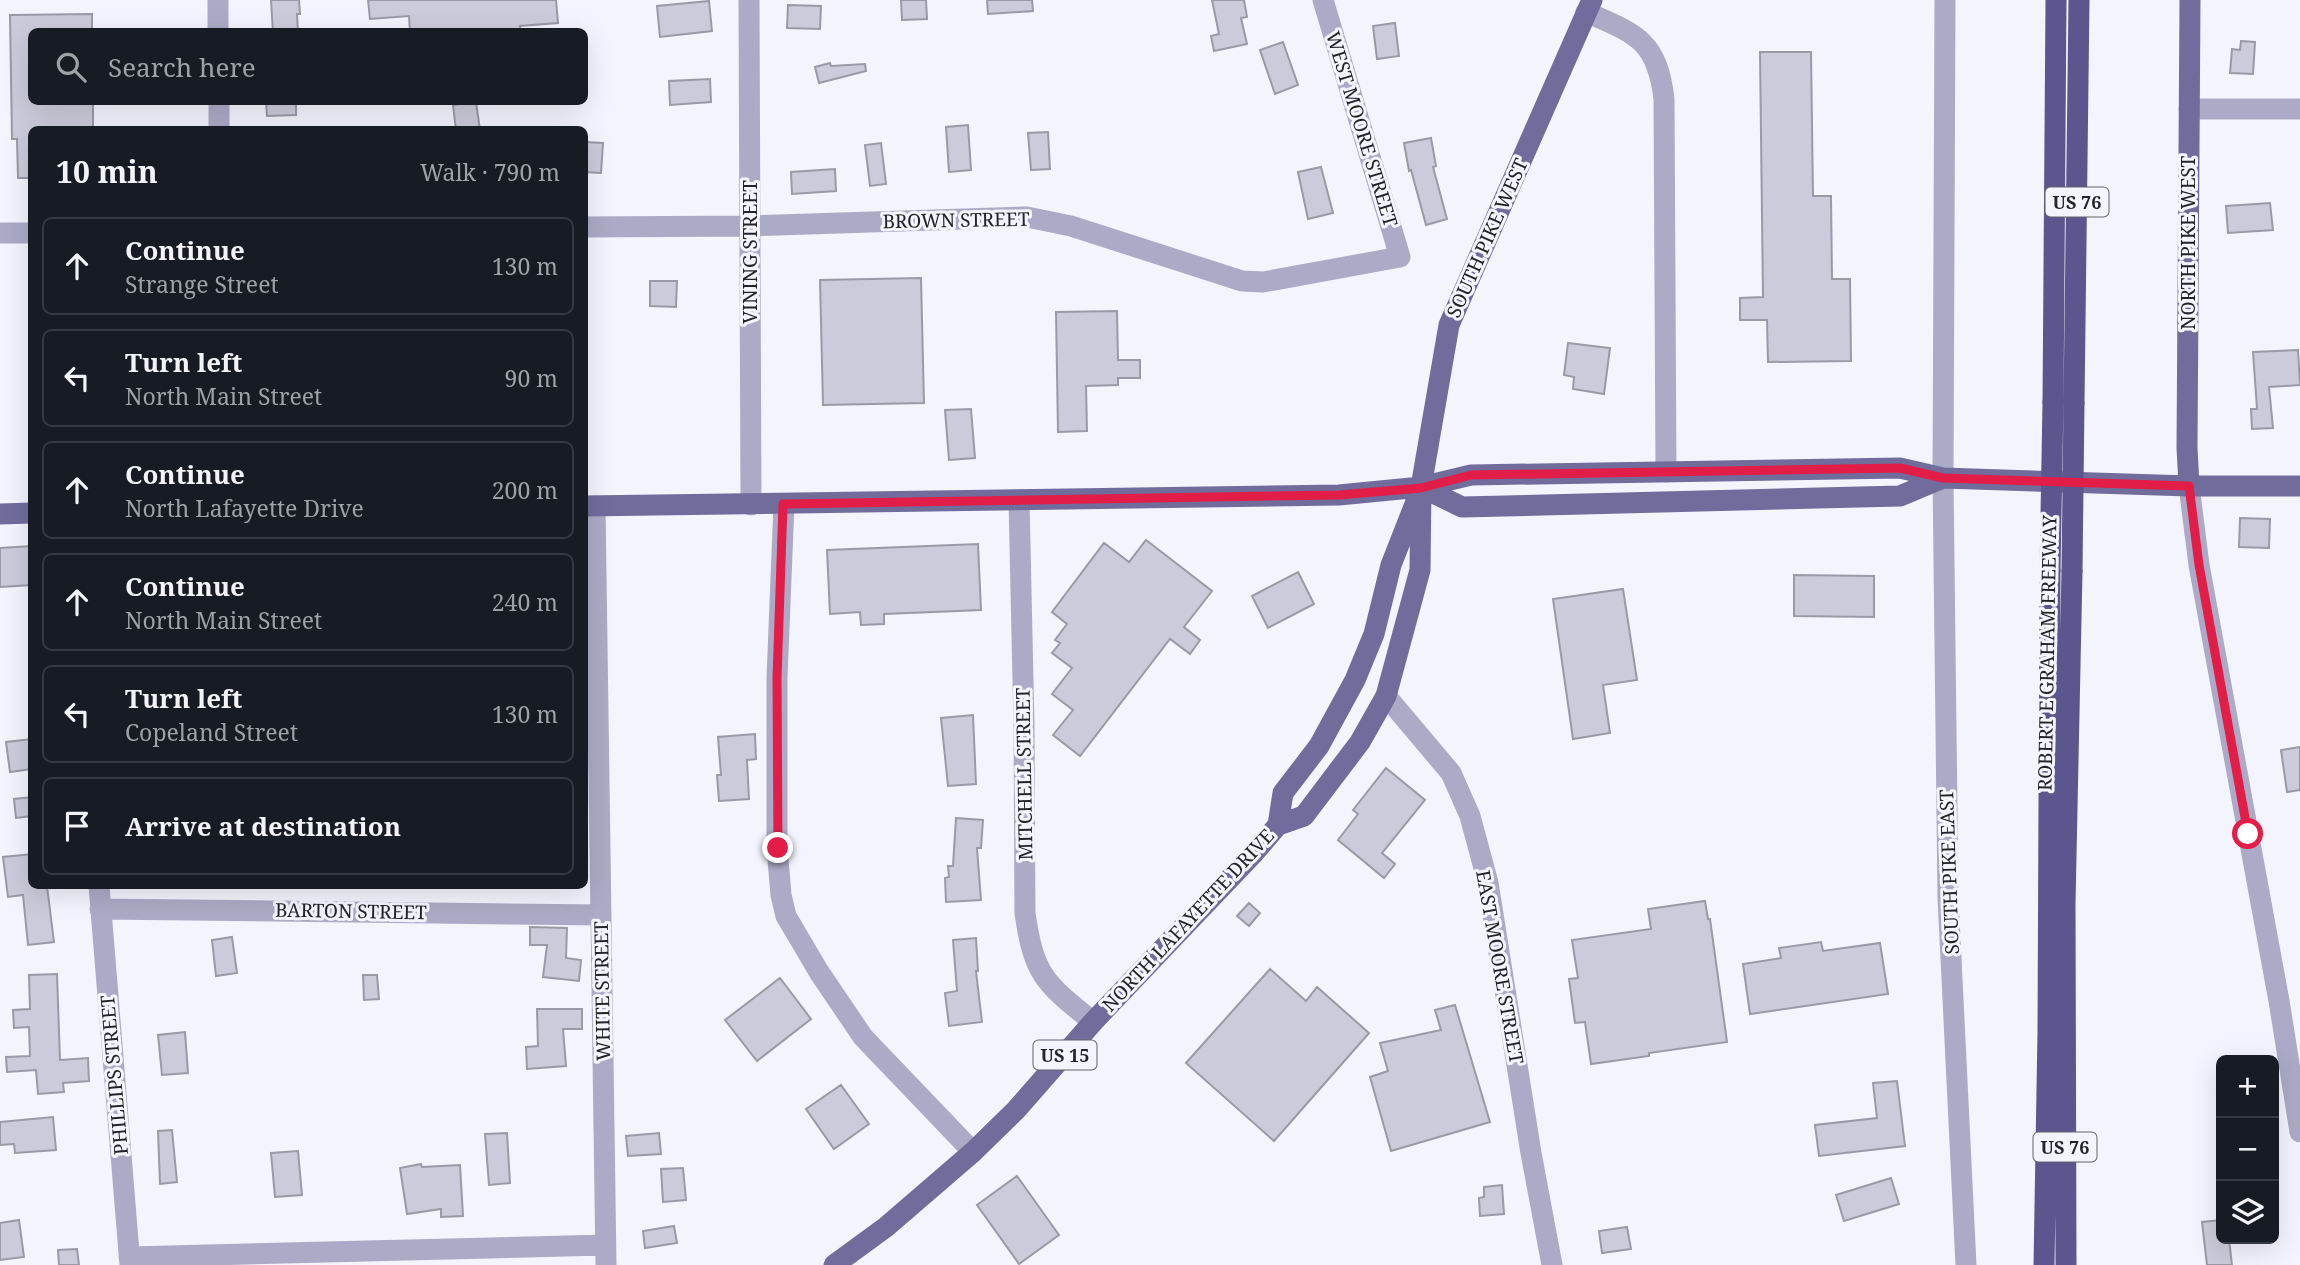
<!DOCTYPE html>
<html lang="en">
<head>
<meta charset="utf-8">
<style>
  body { margin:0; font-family:"Noto Serif",serif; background:#242831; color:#f1f3f6 }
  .controls { position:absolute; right:21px; bottom:21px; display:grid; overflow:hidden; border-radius:10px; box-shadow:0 7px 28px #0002 }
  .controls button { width:63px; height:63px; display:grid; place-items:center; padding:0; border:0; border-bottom:2px solid #363941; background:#171b24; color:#f1f3f6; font:35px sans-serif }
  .stop { position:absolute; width:21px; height:21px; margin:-16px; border:5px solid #e11d48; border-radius:50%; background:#fff }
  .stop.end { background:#e11d48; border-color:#fff; box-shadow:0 2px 7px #0008 }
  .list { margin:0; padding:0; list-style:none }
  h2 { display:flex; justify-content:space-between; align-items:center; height:91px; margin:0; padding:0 28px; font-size:30px }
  h2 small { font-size:23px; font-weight:400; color:#9ea1a6 }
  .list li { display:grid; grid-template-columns:46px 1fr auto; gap:21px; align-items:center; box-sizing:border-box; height:98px; margin:0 14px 14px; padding:0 14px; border:2px solid #363941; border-radius:10px }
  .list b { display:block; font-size:26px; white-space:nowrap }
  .list p { margin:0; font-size:23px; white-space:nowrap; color:#9ea1a6 }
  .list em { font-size:23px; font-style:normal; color:#9ea1a6 }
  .icon { flex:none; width:38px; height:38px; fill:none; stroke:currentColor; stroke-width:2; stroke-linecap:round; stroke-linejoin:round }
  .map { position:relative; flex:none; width:2300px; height:1265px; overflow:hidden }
  .search { position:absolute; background:#171b24; box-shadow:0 7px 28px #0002; left:28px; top:28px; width:560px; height:77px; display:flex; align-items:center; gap:18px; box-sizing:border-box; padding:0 24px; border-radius:10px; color:#9ea1a6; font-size:26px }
  .panel { position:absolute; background:#171b24; box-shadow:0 7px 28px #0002; left:28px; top:126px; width:560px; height:763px; border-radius:10px }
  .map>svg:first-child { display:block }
</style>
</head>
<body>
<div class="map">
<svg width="2300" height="1265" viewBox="0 0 2300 1265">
  <rect width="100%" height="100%" fill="#f4f4fe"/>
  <path fill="#cbcbdb" stroke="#9999a8" stroke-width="2" d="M271,0h28l1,14h-3l1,18h-25z
    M368,0h188l2,23 -38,3v6h-110l-1,-16 -39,3z
    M901,0h25l1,19 -25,1z
    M987,0h45l1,11 -45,3z
    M1212,0h32l3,17 -6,1 6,26 -33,7 -3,-15 8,-2z
    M709,1l3,30 -52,6 -3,-31z
    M788,5l33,1 -1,23 -33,-1z
    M92,14v18h-60v70h61v28h-61v48h-14l-1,-39h-5l-2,-124z
    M1395,23l4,33 -22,3 -4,-33z
    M2241,41l14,1 -2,32 -23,-1 2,-24 8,1z
    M1283,42l15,43 -23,9 -15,-44z
    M1760,52h51l2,144h18l1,83h18l1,82 -83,1 -1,-42h-27v-22l23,-1z
    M830,63l1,3 34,-2 1,7 -47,12 -4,-16z
    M710,79l1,23 -41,3 -1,-24z
    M266,102h30v13l-29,1z
    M476,102l4,28h-24l-3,-25z
    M968,125l3,45 -22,2 -3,-45z
    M1048,132l2,37 -19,1 -3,-37z
    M1431,138l5,28 -3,1 14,52 -21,6 -15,-55 -2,1 -5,-28z
    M584,142l19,1 -2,30 -17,-1z
    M881,143l5,41 -16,2 -5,-41z
    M1321,167l12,46 -25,6 -10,-47z
    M835,169l1,22 -44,3 -1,-22z
    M2270,203l3,27 -45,3 -2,-27z
    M921,278l3,125 -101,2 -3,-125z
    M650,281h27l-1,26 -26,-1z
    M1117,311l1,49h22v18h-22v7l-32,1 1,45 -29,1 -2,-120z
    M1568,343l42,5 -6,46 -31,-5 1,-12 -10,-2z
    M2298,350l2,35 -31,2 4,41 -21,1 -1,-20h6l-4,-57z
    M971,409l4,49 -26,2 -4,-50z
    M2240,518l30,1 -1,29 -30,-1z
    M1146,540l66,51 -28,36 16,13 -10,14 -20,-15 -90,117 -27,-21 20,-25 -21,-16 20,-26 -20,-15 8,-10 -5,-3 12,-16 -15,-12 52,-69 25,19z
    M978,544l3,66 -97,4v10l-23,1 -1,-13 -30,2 -3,-64z
    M32,546v39l-32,2v-39z
    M1298,572l16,32 -46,24 -16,-32z
    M1794,575l80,1v41l-80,-1z
    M1623,589l14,91 -34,5 7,48 -37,6 -20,-140z
    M973,715l3,69 -28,2 -7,-68z
    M755,734l1,25 -9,1 2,39 -30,2 -2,-26h4l-3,-38z
    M32,739v30l-22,3 -4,-30z
    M2300,747v43l-13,2 -6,-42z
    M1386,768l39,32 -43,53 13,11 -11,14 -46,-38 20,-26 -5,-4z
    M32,797v19l-16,2 -2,-19z
    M956,818l27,2 -2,28h-4l4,52 -35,2 -1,-24 4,-1 -1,-11h5z
    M32,854v32h15l7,56 -26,3 -5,-50 -15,2 -5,-40z
    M1705,901l3,18h2l17,123 -78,11v3l-58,8 -6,-42 -10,1 -6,-44 9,-1 -6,-38 79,-11 -3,-20z
    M1249,903l11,10 -11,13 -12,-10z
    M530,927l37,1 -1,30 15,2 -2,21 -36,-4 4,-32h-17z
    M232,937l5,36 -21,3 -4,-36z
    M976,938l2,33h-2l6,51 -33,4 -4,-33 12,-2 -4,-51z
    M1821,942l2,9 57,-8 8,51 -138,20 -7,-50 38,-6 -2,-10z
    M1270,969l36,32 11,-14 52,46 -95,108 -88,-78z
    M57,974l3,86 28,-2 1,23 -26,2 1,9 -26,2 -2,-24 -29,2 -1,-15 24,-1 -1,-29 -15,1 -1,-18 17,-1 -1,-34z
    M363,975h14l2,24 -15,1z
    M780,978l31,41 -54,42 -32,-41z
    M1455,1005l35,117 -99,29 -21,-74 18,-6 -8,-28 61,-13 -6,-20z
    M537,1009h45v20h-19l3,37 -39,3 -1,-22 12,-1z
    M185,1032l3,41 -26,2 -4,-40z
    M1897,1081l8,65 -86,10 -4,-31 62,-7 -4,-35z
    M841,1085l28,39 -35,25 -28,-40z
    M53,1117l3,33 -41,3 -1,-9 -14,1v-23z
    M172,1130l5,52 -17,2 -2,-53z
    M507,1133l3,50 -21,2 -4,-51z
    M659,1133l2,21 -33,2 -2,-20z
    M298,1151l4,44 -27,2 -4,-44z
    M421,1164l1,3 38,-2 3,51 -22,1v-8l-34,5 -7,-46z
    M683,1168l3,32 -23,2 -2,-33z
    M1017,1176l42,59 -40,29 -42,-59z
    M1891,1178l8,26 -55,17 -8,-26z
    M1502,1185l2,29 -24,2 -1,-18 5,-1v-10z
    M19,1220l5,37 -24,3v-37z
    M2221,1220v19h8l3,26h-25l-5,-43z
    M674,1226l3,17 -32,5 -2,-17z
    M1627,1227l4,22 -29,4 -3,-22z
    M77,1249l2,16h-20l-1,-15z"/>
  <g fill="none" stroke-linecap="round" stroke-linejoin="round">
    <path stroke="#acabc7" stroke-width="21" d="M218,0v32
      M749,0l2,505
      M1945,0l-2,478 5,419 18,368
      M1586,12c50,22 71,28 78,87l2,373
      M219,102v28
      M2189,109h111
      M584,227l166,-1 277,-9 44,9 171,55 21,1 137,-25 -77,-257
      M0,233h32
      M2189,486l10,79 80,436 21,131
      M1019,500l5,226 1,187c9,63 20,70 68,109
      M784,504l-7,174v170l4,47 5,21 33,56 44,65 110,115
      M595,506l11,759
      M1386,696l65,77 19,43 18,67 43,270 21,112
      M99,886l31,379
      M100,909l501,6
      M129,1257l476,-12"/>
    <path stroke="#706d9d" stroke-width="21" d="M2189,486l-2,-38 3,-448
      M1421,487l41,20 438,-11 43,-18
      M584,506l755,-11 82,-8 50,-12 429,-7 43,10 246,8h111
      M0,514l32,-1
      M1278,825l5,-32 36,-47 36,-66 19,-46 17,-69 26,-66
      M834,1265l52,-38 87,-75 43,-42 77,-88 161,-169 24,-28 26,-9 56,-74 26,-46 34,-126 1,-83 28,-162 143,-325"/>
    <path stroke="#5b578e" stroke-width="21" d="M2053,402l3,-402
      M2074,403l5,-403
      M2044,1265l4,-234 2,-460
      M2066,1265l-1,-361 7,-333"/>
    <path stroke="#5b578e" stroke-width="21" d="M2050,571l3,-169
      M2072,571l2,-168"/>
  </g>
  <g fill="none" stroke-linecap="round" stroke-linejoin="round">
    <path stroke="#e11d48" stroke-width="9" d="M778,848l-1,-170 6,-174 556,-9 82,-7 50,-13 429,-7 43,10 246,8 10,79 49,269"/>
  </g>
  <g text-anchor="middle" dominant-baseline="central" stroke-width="6" stroke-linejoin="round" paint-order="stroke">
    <g fill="#f4f4fe" stroke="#626269" stroke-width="2">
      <rect x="2045.5" y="187.5" width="63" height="29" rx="5"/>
      <rect x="1033.5" y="1040.5" width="63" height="29" rx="5"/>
      <rect x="2033.5" y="1132.5" width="63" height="29" rx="5"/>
    </g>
    <g font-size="18" font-weight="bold" fill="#232329">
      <text x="2077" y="202">US 76</text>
      <text x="1065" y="1055">US 15</text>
      <text x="2065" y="1147">US 76</text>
    </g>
    <g font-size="19" fill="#232329" stroke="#f4f4fe">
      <text transform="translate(1362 129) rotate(73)">WEST MOORE STREET</text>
      <text transform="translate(956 220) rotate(-1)">BROWN STREET</text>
      <text transform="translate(1487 238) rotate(-66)">SOUTH PIKE WEST</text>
      <text transform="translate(2188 243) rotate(-90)">NORTH PIKE WEST</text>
      <text transform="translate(750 252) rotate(-90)">VINING STREET</text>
      <text transform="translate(2047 653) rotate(-89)">ROBERT E GRAHAM FREEWAY</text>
      <text transform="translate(1024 774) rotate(-91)">MITCHELL STREET</text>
      <text transform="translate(1949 872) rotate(-92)">SOUTH PIKE EAST</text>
      <text transform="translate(351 911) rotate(1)">BARTON STREET</text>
      <text transform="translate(1188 920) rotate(-47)">NORTH LAFAYETTE DRIVE</text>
      <text transform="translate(1500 967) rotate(80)">EAST MOORE STREET</text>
      <text transform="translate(602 991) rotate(-91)">WHITE STREET</text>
      <text transform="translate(114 1075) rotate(-95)">PHILLIPS STREET</text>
    </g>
  </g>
</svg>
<div class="controls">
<button>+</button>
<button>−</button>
<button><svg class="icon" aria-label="layers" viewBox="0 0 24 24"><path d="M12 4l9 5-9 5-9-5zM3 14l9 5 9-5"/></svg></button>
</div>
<div class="stop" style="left:2248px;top:834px"></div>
<div class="stop end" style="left:778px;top:848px"></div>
<div class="search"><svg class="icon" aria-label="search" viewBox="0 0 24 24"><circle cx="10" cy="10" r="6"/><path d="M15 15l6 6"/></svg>Search here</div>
<section class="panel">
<h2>10 min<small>Walk · 790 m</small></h2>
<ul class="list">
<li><svg class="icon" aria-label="ahead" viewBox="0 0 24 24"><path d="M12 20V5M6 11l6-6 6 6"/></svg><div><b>Continue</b><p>Strange Street</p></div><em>130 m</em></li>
<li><svg class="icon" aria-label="left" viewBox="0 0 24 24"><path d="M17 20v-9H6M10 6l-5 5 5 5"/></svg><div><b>Turn left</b><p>North Main Street</p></div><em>90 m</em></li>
<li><svg class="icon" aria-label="ahead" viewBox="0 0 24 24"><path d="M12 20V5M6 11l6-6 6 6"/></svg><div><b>Continue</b><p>North Lafayette Drive</p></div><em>200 m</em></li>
<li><svg class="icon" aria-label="ahead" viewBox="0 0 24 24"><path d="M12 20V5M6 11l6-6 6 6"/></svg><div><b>Continue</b><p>North Main Street</p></div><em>240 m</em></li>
<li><svg class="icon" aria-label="left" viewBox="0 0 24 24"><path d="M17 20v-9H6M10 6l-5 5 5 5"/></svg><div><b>Turn left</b><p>Copeland Street</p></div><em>130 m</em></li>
<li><svg class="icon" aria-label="arrive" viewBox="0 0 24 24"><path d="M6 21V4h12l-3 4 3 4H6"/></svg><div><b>Arrive at destination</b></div></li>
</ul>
</section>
</div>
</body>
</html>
